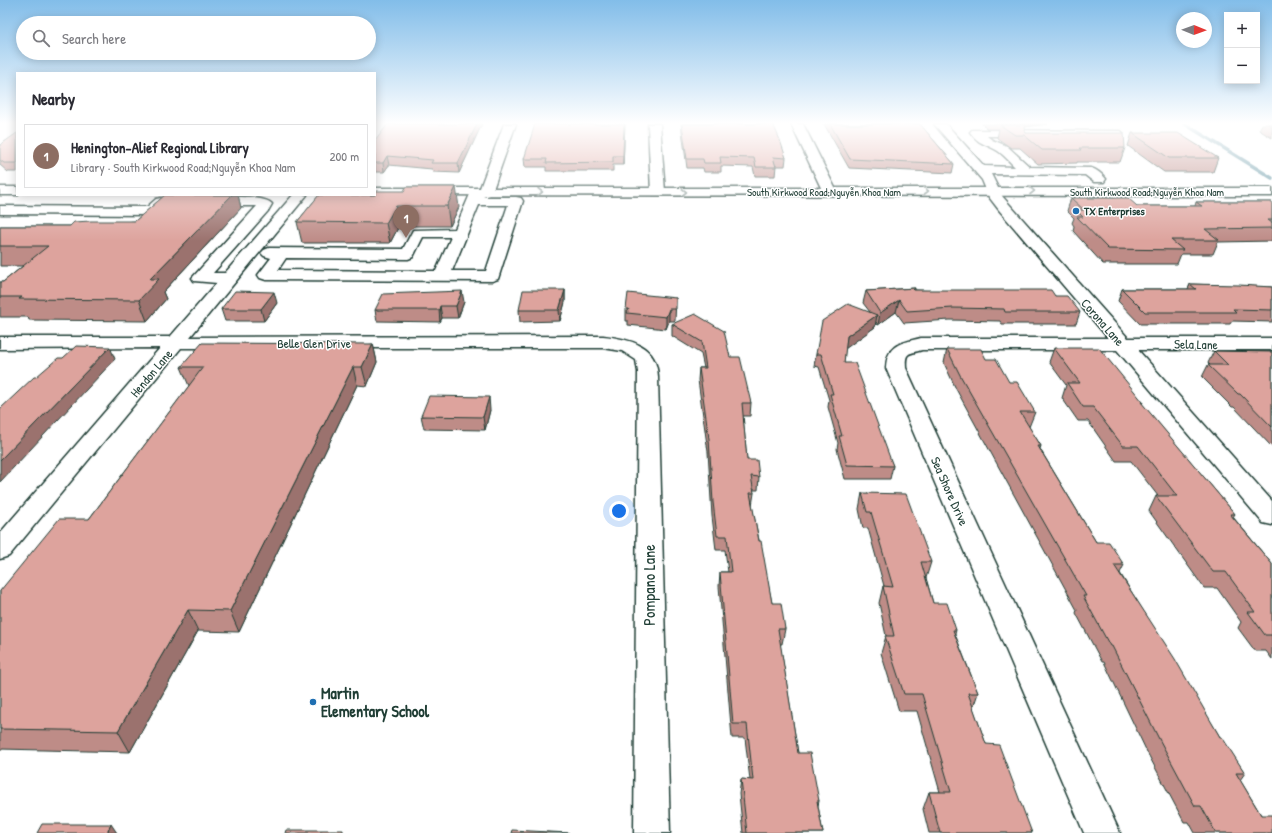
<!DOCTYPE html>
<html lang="en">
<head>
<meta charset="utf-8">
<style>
  body { margin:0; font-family:"Patrick Hand",sans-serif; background:#f7f7f7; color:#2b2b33 }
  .controls { position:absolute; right:12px; top:12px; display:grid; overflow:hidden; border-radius:0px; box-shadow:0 2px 10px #0003 }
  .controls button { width:36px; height:36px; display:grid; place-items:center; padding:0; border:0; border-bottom:1px solid #e1e1e2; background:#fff; color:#2b2b33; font:20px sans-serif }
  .compass { position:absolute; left:1176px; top:12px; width:36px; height:36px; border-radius:50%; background:#fff; box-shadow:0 2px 10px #0003; rotate:91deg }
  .you { position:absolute; left:619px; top:511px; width:14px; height:14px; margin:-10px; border:3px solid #fff; border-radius:50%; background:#1a73e8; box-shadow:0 0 0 6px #1a73e833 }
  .badge { display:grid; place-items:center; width:26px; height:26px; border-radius:50%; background:#0b8043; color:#fff; font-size:13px; font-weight:700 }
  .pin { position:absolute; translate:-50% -33px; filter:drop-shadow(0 1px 2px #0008) }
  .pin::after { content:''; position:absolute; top:21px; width:14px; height:12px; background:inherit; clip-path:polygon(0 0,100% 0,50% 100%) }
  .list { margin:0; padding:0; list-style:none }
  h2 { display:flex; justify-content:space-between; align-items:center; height:52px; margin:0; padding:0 16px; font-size:17px }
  h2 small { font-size:13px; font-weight:400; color:#7c7c81 }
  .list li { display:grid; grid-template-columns:26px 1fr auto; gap:12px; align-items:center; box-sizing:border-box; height:64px; margin:0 8px 8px; padding:0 8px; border:1px solid #e1e1e2; border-radius:0px }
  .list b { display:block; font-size:15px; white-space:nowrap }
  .list p { margin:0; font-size:13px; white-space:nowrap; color:#7c7c81 }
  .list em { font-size:13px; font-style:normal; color:#7c7c81 }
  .icon { flex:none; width:22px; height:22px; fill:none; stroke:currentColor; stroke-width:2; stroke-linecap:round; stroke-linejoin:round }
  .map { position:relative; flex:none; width:1272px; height:833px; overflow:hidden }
  .search { position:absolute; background:#fff; box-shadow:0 2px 10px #0003; left:16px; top:16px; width:360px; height:44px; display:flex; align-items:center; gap:10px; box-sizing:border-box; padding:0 14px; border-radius:22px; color:#7c7c81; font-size:15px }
  .panel { position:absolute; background:#fff; box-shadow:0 2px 10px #0003; left:16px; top:72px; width:360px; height:124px; border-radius:0px }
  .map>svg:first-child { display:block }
</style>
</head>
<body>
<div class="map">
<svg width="1272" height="833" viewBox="0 0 1272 833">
  <rect width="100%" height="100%" fill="#fff"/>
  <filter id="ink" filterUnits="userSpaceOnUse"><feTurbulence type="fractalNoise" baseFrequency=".025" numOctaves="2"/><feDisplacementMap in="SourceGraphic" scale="8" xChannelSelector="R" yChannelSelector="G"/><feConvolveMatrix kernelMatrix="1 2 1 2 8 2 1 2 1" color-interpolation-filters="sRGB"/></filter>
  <g filter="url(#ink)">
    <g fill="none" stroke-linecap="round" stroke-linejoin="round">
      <path stroke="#5f92a1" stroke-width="3.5" d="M1185,124l87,54"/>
      <g stroke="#1f3d34" stroke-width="3">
        <path id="minor" d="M504,124h12l-24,68 -2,3 -7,2h33l5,1 2,3 -25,78 -6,2 -226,-1 -6,-2 -2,-3 13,-17 -7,-2 -3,-3 3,-3 5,-2 134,1 10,-19 42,-1 16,-37 2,-3 7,-1zM479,205h29l-22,66h-34zM423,237h28l-15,34 -158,-1 8,-12 122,1 5,-2z
          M648,124h12l5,68 -2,3h-10l-2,-3z
          M791,124h12l34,68 -2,3h-10l-2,-3z
          M934,124h12l38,42 31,1c-5,-5 -11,-12 -17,-16 -11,-7 -19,-6 -28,-19l2,-2 149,1 2,2 -6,3h-130l5,4 15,6 23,21 61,1c6,2 11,6 15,11l-2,3h-10l-9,-7 -94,-1 11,22 7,8 119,134h144v12h-134l134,151v24l-9,-2 -146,-173h-195c-14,4 -17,2 -16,18l214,465h-36l-198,-465c1,-24 15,-25 35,-30h187l-109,-128 -10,-13 -7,-17z
          M293,195h14l-117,142 413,-1c27,3 54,9 55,41l12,456h-36l4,-461 -2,-12 -14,-9 -19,-3h-422l-172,208 -9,3v-26l160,-185 -160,1v-12h170l47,-54 -23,-2 -2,-3 65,-72h-46l-5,-1 -2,-3 2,-3c12,-3 59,-4 66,5l-4,7 -55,62h12z
          M161,198l16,1 2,3 -2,3 -12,1 -9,8 -5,1 -151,-1v-8l147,1 9,-8z"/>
      </g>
      <g stroke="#1f3d34" stroke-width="3">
        <path id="major" d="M0,187h17l1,8h-18z
          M375,188h897v8l-902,-1h5z"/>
      </g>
      <use href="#minor" fill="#fff" fill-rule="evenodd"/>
      <use href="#major" fill="#fff" fill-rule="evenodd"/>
    </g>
    <path fill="#be8c87" stroke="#1f3d34" d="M482,124l-23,49 -26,-1 -1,-3 -43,-4 -5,7h-9v-31z
      M625,124l-2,41h-10v6h-67v-4h-21l-1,-8z
      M681,124h92l13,34 -1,8h-9l-1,10h-20l-2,-9 -32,-1v6h-17l-1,-4h-16z
      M824,124h96l34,40 -2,9 -103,-5z
      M982,124h66l-23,3v6l100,15 -5,14h-43v1l-39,1 -18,-16h-9l-14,-10 2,-9h-12z
      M1262,124h10v14l-13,-8z
      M17,133v39h-9l-8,-7v-20z
      M1132,133l86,25 -5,14h-49l-36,-26z
      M165,195h73l3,13 -78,84 3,7 -19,22 -118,-1 -1,-3h-28v-35h3l20,-16h-23v-40h70l65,-5z
      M319,195l140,12 -9,19h-51l-9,17h-88l-5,-21z
      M1071,198l66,8h58l1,-4h76v39l-54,1 -5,12h-32l-4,10h-74l-30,-33 1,-5 -2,-3 2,-5 -7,-7z
      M1190,284l82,3v35l-40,-1 -2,3h-90l-22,-23 4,-12h66z
      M915,288v2l140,6 25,16 -4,12h-74l-2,-3 -50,-1 -46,3 -8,-11 -18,13 -2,-3 -1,5 -30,21 -1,15 49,103 -3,13h-45l-8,-30 1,-6 -10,-36 1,-7 -10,-33 -5,-1 2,-12 54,-42 -7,-9 3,-12z
      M565,290v12l-5,19 -40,1 -1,-12z
      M676,298l-1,23h-6l-3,8 -38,-4v-4h-2v-12z
      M464,302l-6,16h-16l-2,4 -63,-1 -2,-11z
      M277,303l-13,18h-39l-4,-12z
      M672,324l58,33 21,46 -1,13h-7l4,44 12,17 -1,13h-5l1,3 -2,13 20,97 13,26 -3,15h-2l18,109 21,48 -1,5 5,27h-80l-4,-39 2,-15 9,1 -5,-42h-13l-13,-152 1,-14h8l-3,-22h-9l-4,-34 -4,-64 -10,-72 1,-12h5l-3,-14 -29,-18z
      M373,344l4,18 -10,24 -10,-1 -118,247 -41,-1 -68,121 -130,-3v-158l89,-72 100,-133 -8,-19z
      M1054,348l89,54 -1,2 93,110 -2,3 39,47v95l-6,-8h-11l-17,-23 3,-6 -24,-34h-13l-55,-77 7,-15h2l-27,-35h-15l-28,-40h-10l-16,-23 4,-13 -17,-23z
      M947,349l39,10 23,23 26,30 -6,15 12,19 -1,3 56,93 28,23 -4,8 100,164 25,36 -5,7 32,53h-77l-6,-11h-5l-36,-68 -44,-92h-2l-26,-49 1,-3 -121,-221 -12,-26z
      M1214,351l58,1v95l-38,-40h-2l-30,-30 6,-12h2l-2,-2z
      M490,410l-5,20 -61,-1 -3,-13z
      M862,493l69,69 -5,16 7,25 23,27 -1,4 23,59 -5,15 13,36 46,89h-103l-6,-24 6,-17h11l-23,-81h-18l-18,-58 5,-17 -7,-33 4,-17h1l-16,-58h-5l-4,-19z"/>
    <path fill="#9b726e" stroke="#1f3d34" d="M477,124h5l-23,49 -1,-10z
      M624,124h1l-2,41v-9z
      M1022,124h26l-27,3z
      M387,156l2,9 -5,7 -1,-9z
      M456,187l3,20 -9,19 -3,-20z
      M232,195h6l3,13 -78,84 3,7 -19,22 -8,-21 11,-21z
      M396,206l3,20 -9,17 -4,-20z
      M565,290v12l-5,19 -1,-11z
      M462,291l2,11 -6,16 -2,-12z
      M274,292l3,11 -13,18 -3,-12z
      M899,300l-3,12 -18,13 2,-12z
      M440,306l2,12 -2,4 -1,-12z
      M669,309v12l-3,8v-12z
      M877,315l-2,12 -30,22 2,-13z
      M373,344l4,18 -10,24 -5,-19z
      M110,347l5,12 -115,123v-22z
      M353,367l4,18 -118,247 -9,-21z
      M489,397l1,13 -5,20 -2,-13z
      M188,610l10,21 -68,121 -12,-21z
      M111,824l6,9h-10z"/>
    <path fill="#dda39d" stroke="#1f3d34" d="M388,124h89l-19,39h-27l2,-3 -46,-4 -4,7h-8v-22z
      M535,124h89l-1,32h-10v6l-67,1 1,-4h-23z
      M682,124h91l7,16 6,18 -13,-1 3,10h-20l-2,-9 -34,-1 1,6h-17l-1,-4h-16z
      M830,124h90l34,40 -104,-5z
      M1268,124h4v3z
      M1000,125h25v8h99l1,15h-46l2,2h-39l-18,-15h-9z
      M17,133v30h-13l-4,-3v-15z
      M1132,133h46l40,25h-49z
      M406,187h50l-9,19h-51l-10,17 -89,-1 22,-27h56v-4h29z
      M165,195h67l-82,84h9l-20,21 -120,-1 3,-2h-22v-15h3l45,-36h-48v-20h70l4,-4 17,-1h44z
      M1071,198h57l9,8h65l-6,-4h76v18h-4l4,3v5l-67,1 14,11h-48l12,10 -75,-1 -31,-32h6l-7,-7h8z
      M1190,284l49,1 33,2v23l-39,-1 3,3h-91l-23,-23h74z
      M915,288l-2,2h138l4,6h12l13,16h-75l-1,-3 -51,-1 -46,3 -8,-11 -19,13 -14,-22z
      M523,290h42l-6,20h-40z
      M235,291l39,1 -13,17h-40z
      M462,291l-6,15h-16l-1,4h-64l8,-16z
      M628,293l48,5v11h-7l-3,8 -39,-4 2,-4h-3z
      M848,304l29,11 -30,21 -3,27h11l38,103 -46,-1 -8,-29h3l-12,-42h3l-12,-40h-5l6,-33z
      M695,314l29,17 6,26h10l11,46h-9l5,57h10l2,17 -8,-1 3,17h-4l9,48h2l11,62h9l4,26h-7l20,124h12l9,48h-2l6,32h-76l-6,-54 12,1 -6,-56h-14l-13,-152h11l-4,-36h-10l-4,-34 -4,-63 -10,-71h7l-4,-26 -30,-18z
      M202,343l171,1 -11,23h-9l-123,244 -42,-1 -70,121 -118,-2v-138l59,-72h30l114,-152h-22z
      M76,346l34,1 -110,113v-51l34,-32h2l22,-19h5z
      M1054,348h45l44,54h-2l94,112h-5l42,50v71h-7l-17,-23h7l-29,-40h-13l-57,-76h21l-39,-50h-15l-30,-39h-10l-16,-24h13z
      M947,349h34l5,10h10l13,23h8l18,30h-15l21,34h-3l58,96h13l15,23h-10l61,94 45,78h2l23,36h-9l25,42h11v18h-56l-15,-27h-6l-37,-69 -46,-91h-2l-27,-50h3l-126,-221z
      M1214,351l58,1v75l-32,-33h-2l-30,-29h20z
      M429,396l60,1 -6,20 -62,-1z
      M862,493l44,1 25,68h-10l12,41h14l9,27h-3l25,63h-10l18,51 13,1 33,88h-92l-11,-41h22l-29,-98h-18l-19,-58h9l-11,-50 10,1 -22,-75h-4z
      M42,824h69l-4,9h-70z
      M286,830h57v3h-58z
      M512,830l57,3h-58z"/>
    <defs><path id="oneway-chevron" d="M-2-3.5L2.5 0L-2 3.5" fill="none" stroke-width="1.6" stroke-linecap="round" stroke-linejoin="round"/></defs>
    <g stroke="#8f9e9a">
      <use href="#oneway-chevron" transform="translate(926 191)"/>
      <use href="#oneway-chevron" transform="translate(1032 191)"/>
      <use href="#oneway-chevron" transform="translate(540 192)"/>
      <use href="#oneway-chevron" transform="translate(684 192)"/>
    </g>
  </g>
  <linearGradient id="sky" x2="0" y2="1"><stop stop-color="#82bde9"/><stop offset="0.51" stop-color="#fff"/><stop offset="1" stop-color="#fff" stop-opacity="0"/></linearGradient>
  <rect width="1272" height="241" fill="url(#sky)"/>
  <g fill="#1f6fb2" stroke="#fff" stroke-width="1.5">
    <circle cx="1076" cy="211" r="4"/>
    <circle cx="313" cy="702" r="4"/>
  </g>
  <g text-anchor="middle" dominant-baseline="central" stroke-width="3" stroke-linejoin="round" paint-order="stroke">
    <g font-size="11" fill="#1f3d34" stroke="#fff">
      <text x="824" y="192">South Kirkwood Road;Nguyễn Khoa Nam</text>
      <text x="1147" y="192">South Kirkwood Road;Nguyễn Khoa Nam</text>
    </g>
    <g font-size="11" font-weight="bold" fill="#1f3d34" stroke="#fff" text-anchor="start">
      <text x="1084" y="211">TX Enterprises</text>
    </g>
    <g font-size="13" fill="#1f3d34" stroke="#fff">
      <text transform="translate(1103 322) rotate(49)">Corona Lane</text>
      <text x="314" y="343">Belle Glen Drive</text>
      <text transform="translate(1196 344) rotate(1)">Sela Lane</text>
      <text transform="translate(151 373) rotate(-50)">Hendon Lane</text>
      <text transform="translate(950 491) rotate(66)">Sea Shore Drive</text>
    </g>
    <g font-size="16" fill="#1f3d34" stroke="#fff">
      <text transform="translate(649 585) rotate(-90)">Pompano Lane</text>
    </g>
    <g font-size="16" font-weight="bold" fill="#1f3d34" stroke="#fff" text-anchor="start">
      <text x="321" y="693">Martin<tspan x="321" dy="18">Elementary School</tspan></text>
    </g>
  </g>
</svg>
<div class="controls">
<button>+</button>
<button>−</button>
</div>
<svg class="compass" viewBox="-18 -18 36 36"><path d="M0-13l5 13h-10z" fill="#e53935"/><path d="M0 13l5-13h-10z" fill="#7c7c81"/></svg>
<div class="you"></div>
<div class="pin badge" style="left:406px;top:238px;background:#8d6e63">1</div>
<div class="search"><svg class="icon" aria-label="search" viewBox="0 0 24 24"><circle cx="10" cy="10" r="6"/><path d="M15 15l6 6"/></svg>Search here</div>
<section class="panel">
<h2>Nearby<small></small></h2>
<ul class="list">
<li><span class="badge" style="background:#8d6e63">1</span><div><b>Henington-Alief Regional Library</b><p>Library · South Kirkwood Road;Nguyễn Khoa Nam</p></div><em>200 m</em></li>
</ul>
</section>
</div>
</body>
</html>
